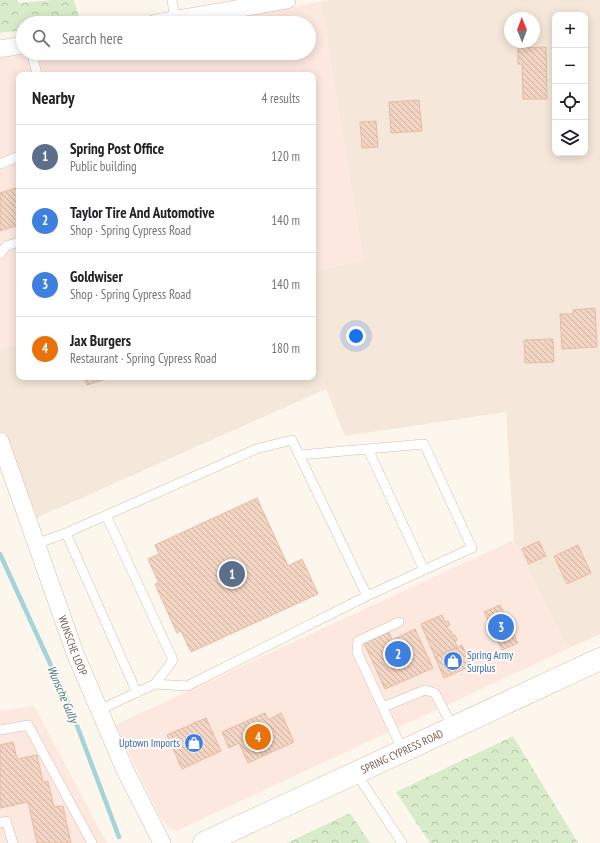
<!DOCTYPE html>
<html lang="en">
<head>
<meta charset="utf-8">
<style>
  body { margin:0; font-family:"PT Sans Narrow",sans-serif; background:#f6f6f6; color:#202124 }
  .controls { position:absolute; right:12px; top:12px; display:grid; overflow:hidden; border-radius:8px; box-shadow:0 2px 10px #0003 }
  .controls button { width:36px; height:36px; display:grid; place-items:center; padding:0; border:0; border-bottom:1px solid #e0e0e0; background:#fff; color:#202124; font:20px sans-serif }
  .compass { position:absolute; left:504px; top:12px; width:36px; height:36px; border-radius:50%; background:#fff; box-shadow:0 2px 10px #0003; rotate:359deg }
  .you { position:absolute; left:356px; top:336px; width:14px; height:14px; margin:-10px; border:3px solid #fff; border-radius:50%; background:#1a73e8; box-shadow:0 0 0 6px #1a73e833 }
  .badge { display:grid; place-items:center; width:26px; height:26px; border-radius:50%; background:#db2777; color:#fff; font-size:13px; font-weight:700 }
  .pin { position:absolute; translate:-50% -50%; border:2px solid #fff; box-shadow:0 1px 4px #0006 }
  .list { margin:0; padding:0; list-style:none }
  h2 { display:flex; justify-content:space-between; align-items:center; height:52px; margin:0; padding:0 16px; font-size:17px }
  h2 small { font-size:13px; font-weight:400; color:#757577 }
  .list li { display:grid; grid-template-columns:26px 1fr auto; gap:12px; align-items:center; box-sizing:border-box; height:64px; padding:0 16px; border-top:1px solid #e0e0e0 }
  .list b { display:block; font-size:15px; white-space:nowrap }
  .list p { margin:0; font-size:13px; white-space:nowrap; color:#757577 }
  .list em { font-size:13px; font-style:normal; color:#757577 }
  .icon { flex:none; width:22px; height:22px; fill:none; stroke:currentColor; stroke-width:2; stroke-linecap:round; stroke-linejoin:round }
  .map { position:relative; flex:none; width:600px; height:843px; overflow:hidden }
  .search { position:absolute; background:#fff; box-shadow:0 2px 10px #0003; left:16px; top:16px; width:300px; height:44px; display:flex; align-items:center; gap:10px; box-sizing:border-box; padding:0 14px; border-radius:22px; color:#757577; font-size:15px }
  .panel { position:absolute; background:#fff; box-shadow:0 2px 10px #0003; left:16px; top:72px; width:300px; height:308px; border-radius:8px }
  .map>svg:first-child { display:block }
</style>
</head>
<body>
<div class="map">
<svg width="600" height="843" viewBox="0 0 600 843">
  <defs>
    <pattern id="forest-crowns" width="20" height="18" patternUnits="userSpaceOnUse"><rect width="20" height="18" fill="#d8ecc9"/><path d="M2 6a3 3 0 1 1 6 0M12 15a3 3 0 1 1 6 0" fill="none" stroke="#b4c2a5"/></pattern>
    <pattern id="building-back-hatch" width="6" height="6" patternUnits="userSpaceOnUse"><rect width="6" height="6" fill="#f3d5c3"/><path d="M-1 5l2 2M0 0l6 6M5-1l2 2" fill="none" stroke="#cab0a1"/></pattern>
  </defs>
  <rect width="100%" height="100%" fill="#fdf6ec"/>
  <path fill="#f5e8da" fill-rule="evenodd" d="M330,0h270v634l-33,15 -53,-109 -8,-128 -161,24 -19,-47 -294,131 -32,-88v-83l19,-5v33h294v-105l50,-13 -42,-257zM555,15h30v138h-30zM510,18h24v24h-24z"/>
  <path fill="#fde8e0" d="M321,2l42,257 -50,13v-197h-294v269l-19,5v-292l25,-4h284v-30h-111z
    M514,540l53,109 -389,181h-5l-6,-4 -4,-5 -4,-6 -44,-90z
    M34,706l73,137h-107v-132z"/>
  <path fill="url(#forest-crowns)" d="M0,0h17l2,3 34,-3h21l6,21 -11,2h-46v7l-23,3z
    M513,736l65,107h-148l-34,-51z
    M350,813l20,30h-83z"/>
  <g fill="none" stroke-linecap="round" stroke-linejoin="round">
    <path stroke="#a5d3da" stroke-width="4.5" d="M0,554l70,153 49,130"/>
  </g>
  <path fill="url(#building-back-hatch)" stroke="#e6bba3" d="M546,47l1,52h-24l-1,-35h-4v-16z
    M419,100l3,31 -31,2 -2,-31z
    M376,121l2,26 -16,1 -2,-26z
    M19,187v38l-19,6v-38z
    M595,308l2,39 -35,2 -2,-35h13v-4z
    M553,339l1,23 -29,1 -1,-23z
    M84,377h29l-26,8z
    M257,498l31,68 14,-7 16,35 -127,58 -10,-21 -4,2 -22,-49 4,-1 -11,-24 11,-5 -4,-9z
    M539,541l7,15 -17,8 -7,-15z
    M578,545l13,28 -24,11 -13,-28z
    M500,605l18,38 -16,7 -18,-38z
    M442,615l3,7 3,-1 2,4 -3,1 3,6 1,-1 2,5 2,-1 2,5 -2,1 2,6 -22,10 -14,-33z
    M415,629l18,39 -48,21 -22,-48 25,-11 4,10z
    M462,645l9,21 -27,12 -9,-21z
    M265,713l3,7 13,-7 13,29 -46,21 -9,-20 -10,5 -7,-16z
    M206,718l15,33 -39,18 -15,-34z
    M13,742l4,17 20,-4 6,27 5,-1 6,26 9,-1 8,37h-34l-9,-41 -28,6v-63z"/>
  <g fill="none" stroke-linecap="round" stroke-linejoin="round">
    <g stroke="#d1beb0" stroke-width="10">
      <path id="lane" d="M172,0l3,20
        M32,53l5,22
        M0,164l19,-8
        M0,254l6,-8 13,-4
        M368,449l56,121
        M299,455l125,-11 48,104 -105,48
        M66,533l71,160
        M36,544l30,-11 190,-84 36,-9 75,156 -180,90 -32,-2
        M399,622l-41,19 -1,11 46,99
        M383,707l42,-17 10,3 18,35
        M99,710l56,-26 18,-24 -67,-145
        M0,730l28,-5 64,118
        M356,773l46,70
        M0,823l6,-2 7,22"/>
    </g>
    <g stroke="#d1beb0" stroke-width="18">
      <g id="street">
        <path d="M155,23l132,-23"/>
        <path d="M0,49l23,-4"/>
        <path id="s1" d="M0,441l75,212 50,117 37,73"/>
      </g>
    </g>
    <g stroke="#d6c0b0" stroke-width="23">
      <g id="secondary">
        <path id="s2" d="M204,843l199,-92 197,-92"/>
      </g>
    </g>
    <use href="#lane" stroke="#fff" stroke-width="9"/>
    <use href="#street" stroke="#fff" stroke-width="17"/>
    <use href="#secondary" stroke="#fff" stroke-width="22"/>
  </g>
  <defs>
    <g id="shop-disc" transform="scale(1)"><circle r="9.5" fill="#3f7fe0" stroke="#fffaf3"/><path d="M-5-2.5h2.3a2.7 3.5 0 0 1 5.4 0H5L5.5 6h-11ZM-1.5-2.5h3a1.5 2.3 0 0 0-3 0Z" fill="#fff"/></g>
  </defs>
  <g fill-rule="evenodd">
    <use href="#shop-disc" x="453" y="661"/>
    <use href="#shop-disc" x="194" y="743"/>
  </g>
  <g text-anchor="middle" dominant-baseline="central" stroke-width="4" stroke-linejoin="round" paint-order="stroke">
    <g font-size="11" fill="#7a5c4d" stroke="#fffaf3">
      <text stroke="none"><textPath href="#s1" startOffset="217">WUNSCHE LOOP</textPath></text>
      <text stroke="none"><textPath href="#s2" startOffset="218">SPRING CYPRESS ROAD</textPath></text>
    </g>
    <g font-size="11" fill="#366cbe" stroke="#fffaf3" text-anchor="start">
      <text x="467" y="655">Spring Army<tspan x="467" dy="13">Surplus</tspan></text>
      <text x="180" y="743" text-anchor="end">Uptown Imports</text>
    </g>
    <g font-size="12" font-style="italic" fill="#437c86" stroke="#fffaf3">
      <text transform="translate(63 694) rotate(67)">Wunsche Gully</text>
    </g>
  </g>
</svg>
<div class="controls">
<button>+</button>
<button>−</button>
<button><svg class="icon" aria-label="locate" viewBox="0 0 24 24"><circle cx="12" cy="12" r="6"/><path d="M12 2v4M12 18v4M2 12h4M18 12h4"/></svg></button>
<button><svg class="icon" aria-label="layers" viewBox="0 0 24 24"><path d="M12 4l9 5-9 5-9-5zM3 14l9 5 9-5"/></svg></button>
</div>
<svg class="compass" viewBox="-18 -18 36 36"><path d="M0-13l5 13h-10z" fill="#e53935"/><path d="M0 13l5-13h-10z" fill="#757577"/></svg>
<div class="you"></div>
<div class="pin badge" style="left:232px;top:574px;background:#5c6f8a">1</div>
<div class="pin badge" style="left:398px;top:654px;background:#3f7fe0">2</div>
<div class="pin badge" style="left:501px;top:627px;background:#3f7fe0">3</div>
<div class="pin badge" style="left:258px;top:737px;background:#e8710a">4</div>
<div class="search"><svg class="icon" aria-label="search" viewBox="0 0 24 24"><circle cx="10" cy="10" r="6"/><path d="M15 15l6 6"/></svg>Search here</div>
<section class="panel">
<h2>Nearby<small>4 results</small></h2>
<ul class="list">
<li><span class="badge" style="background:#5c6f8a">1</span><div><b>Spring Post Office</b><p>Public building</p></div><em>120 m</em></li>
<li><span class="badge" style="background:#3f7fe0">2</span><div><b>Taylor Tire And Automotive</b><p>Shop · Spring Cypress Road</p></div><em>140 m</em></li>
<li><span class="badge" style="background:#3f7fe0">3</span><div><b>Goldwiser</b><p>Shop · Spring Cypress Road</p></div><em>140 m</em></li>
<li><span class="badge" style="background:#e8710a">4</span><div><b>Jax Burgers</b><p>Restaurant · Spring Cypress Road</p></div><em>180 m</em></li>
</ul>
</section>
</div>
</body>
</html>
